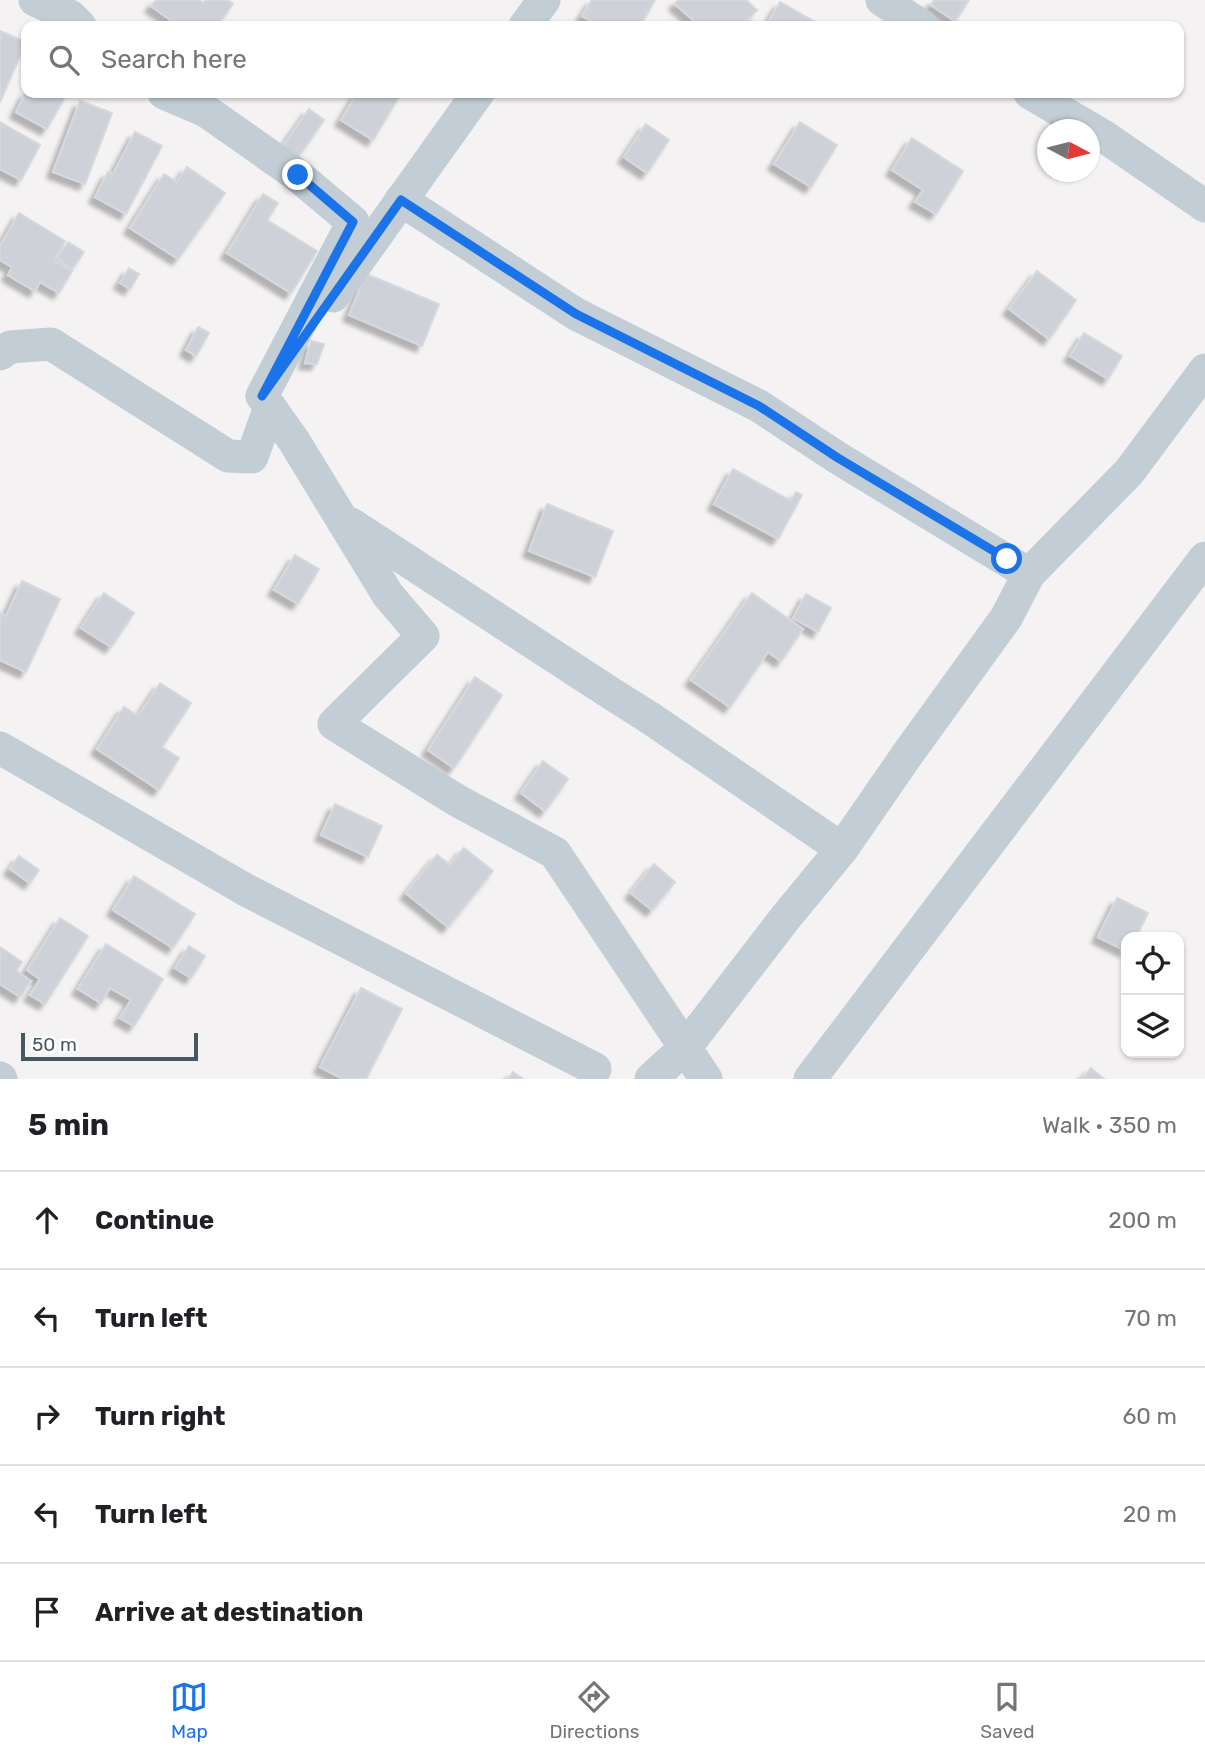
<!DOCTYPE html>
<html lang="en">
<head>
<meta charset="utf-8">
<style>
  body { margin:0; font-family:Rubik,sans-serif; background:#f2f2f2; color:#202124 }
  .controls { position:absolute; right:21px; bottom:21px; display:grid; overflow:hidden; border-radius:14px; box-shadow:0 2px 5px #0004 }
  .controls button { width:63px; height:63px; display:grid; place-items:center; padding:0; border:0; border-bottom:2px solid #e0e0e0; background:#fff; color:#202124; font:35px sans-serif }
  .compass { position:absolute; left:1037px; top:119px; width:63px; height:63px; border-radius:50%; background:#fff; box-shadow:0 2px 5px #0004; rotate:97deg }
  .scale { position:absolute; left:21px; bottom:18px; width:177px; box-sizing:border-box; padding-left:7px; border:4px solid #475762; border-top:0; font-size:19px; line-height:24px; white-space:nowrap; color:#475762; -webkit-text-stroke:5px #fff; paint-order:stroke }
  .stop { position:absolute; width:21px; height:21px; margin:-16px; border:5px solid #1a73e8; border-radius:50%; background:#fff }
  .stop.end { background:#1a73e8; border-color:#fff; box-shadow:0 2px 7px #0008 }
  .list { margin:0; padding:0; list-style:none }
  h2 { display:flex; justify-content:space-between; align-items:center; height:91px; margin:0; padding:0 28px; font-size:30px }
  h2 small { font-size:23px; font-weight:400; color:#757577 }
  .list li { display:grid; grid-template-columns:46px 1fr auto; gap:21px; align-items:center; box-sizing:border-box; height:98px; padding:0 28px; border-top:2px solid #e0e0e0 }
  .list b { display:block; font-size:26px; white-space:nowrap }
  .list em { font-size:23px; font-style:normal; color:#757577 }
  .icon { flex:none; width:38px; height:38px; fill:none; stroke:currentColor; stroke-width:2; stroke-linecap:round; stroke-linejoin:round }
  .map { position:relative; flex:none; width:1205px; height:1079px; overflow:hidden }
  .search { position:absolute; background:#fff; box-shadow:0 2px 5px #0004; left:21px; right:21px; top:21px; height:77px; display:flex; align-items:center; gap:18px; box-sizing:border-box; padding:0 24px; border-radius:14px; color:#757577; font-size:26px }
  .sheet { height:581px; background:#fff }
  nav { display:flex; justify-content:space-around; align-items:center; box-sizing:border-box; height:98px; border-top:2px solid #e0e0e0; background:#fff; font-size:19px; color:#757577 }
  nav a { display:grid; justify-items:center; gap:4px }
  nav .on { color:#1a73e8 }
  .map>svg:first-child { display:block }
</style>
</head>
<body>
<div class="map">
<svg width="1205" height="1079" viewBox="0 0 1205 1079">
  <defs>
    <filter id="shadow"><feDropShadow dx="-6" dy="6" stdDeviation="2" flood-color="#0004"/></filter>
  </defs>
  <rect width="100%" height="100%" fill="#f4f2f2"/>
  <path fill="#ced2d8" stroke="#d5d8de" stroke-width="2" filter="url(#shadow)" d="M156,0h43l4,3 3,-3h22l5,4 -16,22h-38l-28,-20z
    M592,0h63l-15,26h-41l-17,-10z
    M678,0h68l11,10 -15,16h-42l-25,-22z
    M934,0h35l-14,21 -24,-16z
    M780,2l42,24h-56z
    M0,31l26,11 -26,60z
    M26,92l41,1 -20,36 -31,-17z
    M357,93h44l-28,47 -32,-20z
    M80,101l32,12 -27,71 -32,-12z
    M309,109l15,11 -26,37 -15,-11z
    M0,122l40,23 -19,35 -21,-11z
    M800,122l37,23 -26,42 -37,-23z
    M646,124l23,16 -22,33 -23,-16z
    M135,132l27,14 -36,68 -31,-17 13,-25 5,2z
    M912,138l51,33 -27,43 -21,-12 8,-12 -31,-20z
    M187,167l38,26 -47,66 -48,-31 34,-54 13,8z
    M263,194l15,9 -11,17 50,31 -26,42 -64,-40z
    M19,213l46,28 -11,19 18,11 -13,22 -19,-11 -5,9 -27,-16 4,-8 -12,-7v-14z
    M68,242l16,10 -12,17 -15,-11z
    M129,268l10,6 -9,15 -10,-6z
    M1037,271l39,29 -27,39 -40,-30z
    M366,274l73,30 -17,42 -73,-31z
    M198,327l11,6 -13,23 -10,-6z
    M1084,333l38,23 -14,23 -38,-23z
    M311,341l13,3 -7,20 -12,-1z
    M733,469l58,32 5,-9 6,3 -24,44 -64,-35z
    M547,504l66,27 -18,46 -66,-26z
    M295,555l24,14 -21,35 -24,-14z
    M22,581l38,18 -34,73 -26,-12v-47l6,3z
    M104,593l30,20 -23,34 -30,-19z
    M752,593l51,36 -22,32 -13,-9 -38,55 -39,-27z
    M806,594l25,14 -13,24 -25,-14z
    M475,677l27,18 -48,73 -26,-18z
    M160,683l31,20 -29,44 17,11 -20,32 -62,-41 27,-42 14,9z
    M543,761l25,18 -23,32 -24,-18z
    M335,804l47,22 -14,31 -47,-22z
    M464,848l29,23 -45,56 -42,-34 31,-38 13,10z
    M19,856l20,14 -9,13 -20,-14z
    M654,864l21,18 -23,28 -21,-17z
    M134,876l61,38 -22,34 -60,-38z
    M1117,898l31,15 -12,24h-10v14l-28,-14z
    M60,918l28,18 -43,68 -15,-9 10,-16 -13,-9z
    M106,944l57,35 -29,47 -14,-8 11,-18 -21,-12 -9,15 -23,-14z
    M189,946l16,10 -14,22 -16,-10z
    M0,947l22,15 -6,9 15,10 -11,16 -20,-13z
    M361,988l41,21 -36,70h-23l-23,-12z
    M1091,1068l13,11h-22z
    M513,1072l10,7h-15z"/>
  <g fill="none" stroke-linecap="round" stroke-linejoin="round">
    <path stroke="#c2cdd5" stroke-width="33" d="M35,0l35,16 10,10
      M882,0l40,26
      M525,26l19,-26
      M164,93l42,18 91,64 56,47 -91,174 32,45 94,154 35,41 -89,88 124,77 97,52 151,226
      M1030,93l75,44 100,69
      M401,200l175,114 183,92 79,52 191,116
      M333,296l145,-203
      M0,354l10,-7 41,-3 177,112 24,1 18,-50
      M351,524l261,170 38,24 192,131
      M0,748l246,142 349,179
      M0,1078l1,1
      M651,1079l34,-31 101,-131 56,-68 67,-97 97,-134 23,-44 100,-102 76,-102
      M810,1079l395,-521"/>
  </g>
  <g fill="none" stroke-linecap="round" stroke-linejoin="round">
    <path stroke="#1a73e8" stroke-width="9" d="M298,175l55,47 -91,174 139,-196 175,114 183,92 79,52 169,101"/>
  </g>
</svg>
<div class="controls">
<button><svg class="icon" aria-label="locate" viewBox="0 0 24 24"><circle cx="12" cy="12" r="6"/><path d="M12 2v4M12 18v4M2 12h4M18 12h4"/></svg></button>
<button><svg class="icon" aria-label="layers" viewBox="0 0 24 24"><path d="M12 4l9 5-9 5-9-5zM3 14l9 5 9-5"/></svg></button>
</div>
<svg class="compass" viewBox="-18 -18 36 36"><path d="M0-13l5 13h-10z" fill="#e53935"/><path d="M0 13l5-13h-10z" fill="#757577"/></svg>
<div class="scale">50 m</div>
<div class="stop" style="left:1007px;top:559px"></div>
<div class="stop end" style="left:298px;top:175px"></div>
<div class="search"><svg class="icon" aria-label="search" viewBox="0 0 24 24"><circle cx="10" cy="10" r="6"/><path d="M15 15l6 6"/></svg>Search here</div>
</div>
<section class="sheet">
<h2>5 min<small>Walk · 350 m</small></h2>
<ul class="list">
<li><svg class="icon" aria-label="ahead" viewBox="0 0 24 24"><path d="M12 20V5M6 11l6-6 6 6"/></svg><div><b>Continue</b></div><em>200 m</em></li>
<li><svg class="icon" aria-label="left" viewBox="0 0 24 24"><path d="M17 20v-9H6M10 6l-5 5 5 5"/></svg><div><b>Turn left</b></div><em>70 m</em></li>
<li><svg class="icon" aria-label="right" viewBox="0 0 24 24"><path d="M7 20v-9h11M14 6l5 5-5 5"/></svg><div><b>Turn right</b></div><em>60 m</em></li>
<li><svg class="icon" aria-label="left" viewBox="0 0 24 24"><path d="M17 20v-9H6M10 6l-5 5 5 5"/></svg><div><b>Turn left</b></div><em>20 m</em></li>
<li><svg class="icon" aria-label="arrive" viewBox="0 0 24 24"><path d="M6 21V4h12l-3 4 3 4H6"/></svg><div><b>Arrive at destination</b></div></li>
</ul>
</section>
<nav>
<a class="on"><svg class="icon" aria-label="map" viewBox="0 0 24 24"><path d="M3 6l6-2 6 2 6-2v14l-6 2-6-2-6 2zM9 4v14M15 6v14"/></svg>Map</a>
<a><svg class="icon" aria-label="directions" viewBox="0 0 24 24"><path d="M12 3l9 9-9 9-9-9zM9 14v-3h6M13 9l2 2-2 2"/></svg>Directions</a>
<a><svg class="icon" aria-label="saved" viewBox="0 0 24 24"><path d="M7 4h10v16l-5-4-5 4z"/></svg>Saved</a>
</nav>
</body>
</html>
